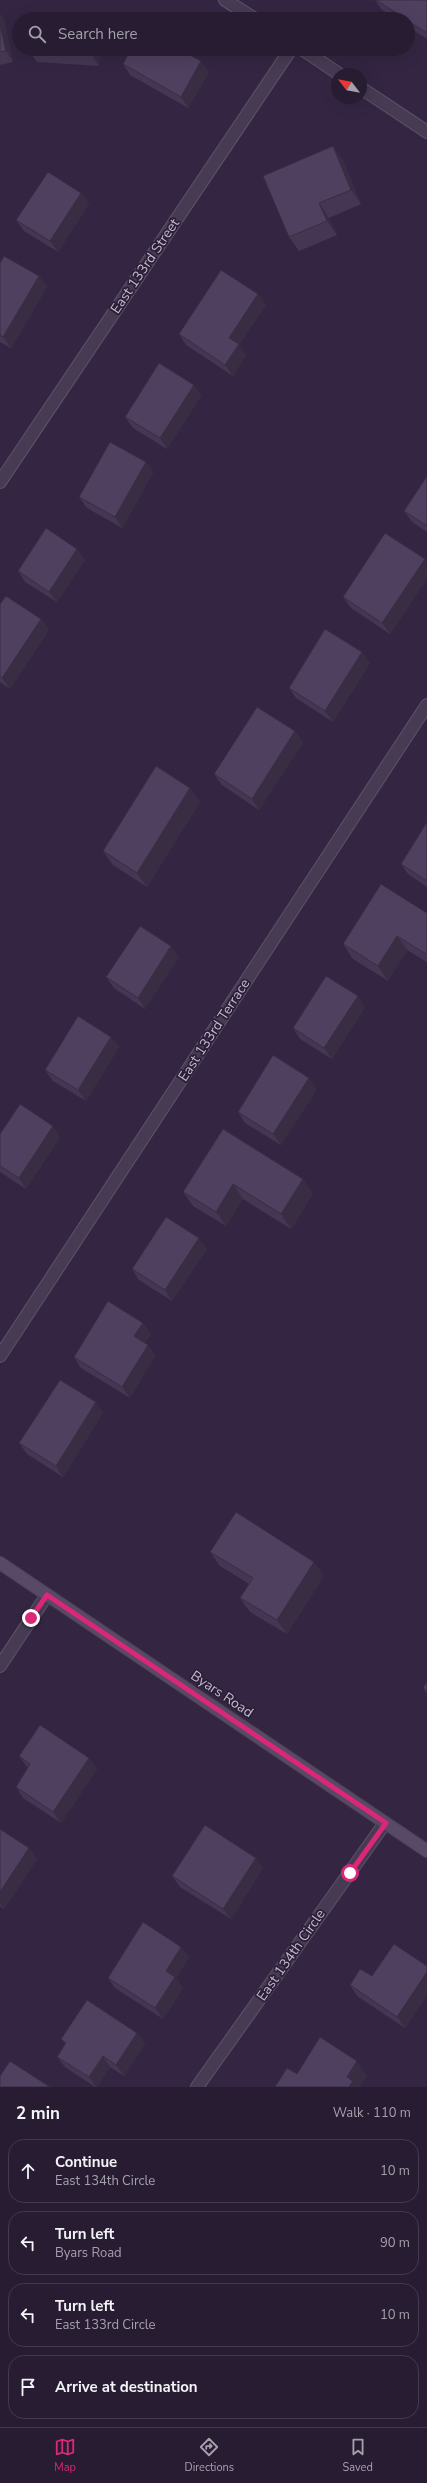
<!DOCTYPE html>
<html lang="en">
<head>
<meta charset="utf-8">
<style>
  body { margin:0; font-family:"Nunito Sans",sans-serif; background:#33293e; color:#f1f3f6 }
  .compass { position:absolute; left:331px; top:68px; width:36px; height:36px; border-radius:50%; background:#271c32; box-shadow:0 4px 16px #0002; rotate:301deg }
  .stop { position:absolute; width:12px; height:12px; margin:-9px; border:3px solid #db2777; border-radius:50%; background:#fff }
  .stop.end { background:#db2777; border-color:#fff; box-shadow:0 1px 4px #0008 }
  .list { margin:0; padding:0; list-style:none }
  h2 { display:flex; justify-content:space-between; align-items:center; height:52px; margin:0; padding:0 16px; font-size:17px }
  h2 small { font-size:13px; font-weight:400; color:#a4a1ac }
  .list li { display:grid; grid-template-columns:26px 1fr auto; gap:12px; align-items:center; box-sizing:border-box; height:64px; margin:0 8px 8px; padding:0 8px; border:1px solid #433a4d; border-radius:16px }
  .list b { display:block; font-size:15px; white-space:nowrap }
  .list p { margin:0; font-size:13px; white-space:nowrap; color:#a4a1ac }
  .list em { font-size:13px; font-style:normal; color:#a4a1ac }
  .icon { flex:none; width:22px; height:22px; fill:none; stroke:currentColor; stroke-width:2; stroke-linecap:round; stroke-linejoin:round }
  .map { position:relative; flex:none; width:427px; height:2087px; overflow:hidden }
  .search { position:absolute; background:#271c32; box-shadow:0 4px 16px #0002; left:12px; right:12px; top:12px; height:44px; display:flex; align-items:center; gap:10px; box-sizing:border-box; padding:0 14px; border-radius:22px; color:#a4a1ac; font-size:15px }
  .sheet { height:340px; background:#271c32 }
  nav { display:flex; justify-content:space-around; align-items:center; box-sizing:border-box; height:56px; border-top:1px solid #433a4d; background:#271c32; font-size:11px; color:#a4a1ac }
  nav a { display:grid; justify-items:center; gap:2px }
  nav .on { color:#db2777 }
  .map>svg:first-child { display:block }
</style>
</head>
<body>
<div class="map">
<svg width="427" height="2087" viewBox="0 0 427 2087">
  <rect width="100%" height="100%" fill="#342643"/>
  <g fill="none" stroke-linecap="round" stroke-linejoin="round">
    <g stroke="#5e536a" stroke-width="14">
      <path id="street" d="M225,0l30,19
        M302,49l37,25
        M361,88l66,44
        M0,482l291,-433
        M0,1356l427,-651
        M0,1666l47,-71
        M197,2087l188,-264"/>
    </g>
    <g stroke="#4d4159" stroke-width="14">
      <path id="secondary" d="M0,1563l427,288"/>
    </g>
    <use href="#street" stroke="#463b53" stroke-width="12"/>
    <use href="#secondary" stroke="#584966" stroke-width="12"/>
  </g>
  <path fill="#453753" d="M375,0h52v39l-19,-12v-8h-12l-14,-9z
    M0,14l4,6 9,42 -13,3z
    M29,49h71l-1,17 -62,-4 -8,-11z
    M123,64l86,8 -21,36 -58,-33z
    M343,160l18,44 -32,14 8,17 -38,16 -10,-14z
    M81,193l8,11 -31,48 -34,-21 -8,-11z
    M0,263l39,13 8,11 -36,61 -11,-6z
    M258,294l8,11 -27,40 7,10 -13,21 -47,-31 -7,-11z
    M194,385l7,11 -34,53 -34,-21 -8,-11z
    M146,462l7,11 -31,55 -35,-20 -8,-11z
    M427,476v56l-15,-10 -8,-11z
    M77,549l8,11 -28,42 -32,-20 -7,-11z
    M425,559l2,3v16l-37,56 -39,-26 -8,-11z
    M0,604l41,15 8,11 -39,59 -10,-7z
    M370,663l-37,59 -37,-24 -7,-10z
    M295,731l8,11 -44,68 -37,-25 -8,-11z
    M190,788l10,14 -53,85 -34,-22 -10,-14z
    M427,822v65l-19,-13 -7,-10z
    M427,913v49l-20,-12 -19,31 -35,-22 -10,-15z
    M179,957l-34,52 -31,-21 -8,-11z
    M365,1007l-33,52 -32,-20 -7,-11z
    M111,1037l8,10 -33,54 -33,-20 -8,-11z
    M317,1089l-36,56 -36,-22 -7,-11z
    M223,1129l90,65 -22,35 -48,-30 -17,27 -33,-20 -10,-14z
    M0,1134l60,3 -34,52 -26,-17z
    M207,1249l-35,52 -33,-21 -7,-11z
    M143,1323l8,11 -6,9 3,2 7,11 -25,42 -49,-30 -7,-11z
    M96,1402l7,11 -40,64 -36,-23 -8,-11z
    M210,1552l104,10 10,14 -37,58 -37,-22 -10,-14 9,-14 -29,-18z
    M427,1682v12l-4,-6z
    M19,1756l70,2 8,11 -36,54 -38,-25 -7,-11 12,-19z
    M0,1829l29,19 8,11 -33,50 -4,-3z
    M263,1868l-32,51 -51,-32 -8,-11z
    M189,1957l-13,21 7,10 -20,31 -48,-31 -7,-10z
    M427,1966v29l-22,33 -48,-32 -7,-11 22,-9z
    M137,2033l8,11 -21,32 -14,-9 -13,20h-2l-30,-20 -8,-10 8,-13 -4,-5z"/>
  <path fill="#382d43" d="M0,14l4,6 9,42 -7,-11 -6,-27z
    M92,49h8l-1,17 -7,-11z
    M201,61l8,11 -21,36 -7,-11z
    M333,146l10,14 18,44 -10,-14z
    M81,193l8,11 -31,48 -8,-11z
    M319,203l10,15 8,17 -10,-14z
    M39,276l8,11 -36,61 -8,-11z
    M258,294l8,11 -27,40 7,10 -13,21 -8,-11 4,-27z
    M194,385l7,11 -34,53 -7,-11z
    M146,462l7,11 -31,55 -7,-11z
    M77,549l8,11 -28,42 -8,-10z
    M425,559l2,3v16l-37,56 -8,-11z
    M41,619l8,11 -39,59 -8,-11z
    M362,652l8,11 -37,59 -8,-11z
    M295,731l8,11 -44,68 -7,-11z
    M190,788l10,14 -53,85 -10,-14z
    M397,936l10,14 -19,31 -10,-15z
    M171,946l8,11 -34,52 -7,-11z
    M358,996l7,11 -33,52 -8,-11z
    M111,1037l8,10 -33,54 -8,-11z
    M309,1078l8,11 -36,56 -8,-11z
    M53,1126l7,11 -34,52 -7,-11z
    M303,1179l10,15 -22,35 -10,-15z
    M233,1184l10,15 -17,27 -10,-14z
    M199,1238l8,11 -35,52 -7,-11z
    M143,1323l8,11 -9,13 -8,-11z
    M148,1345l7,11 -25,42 -8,-11z
    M96,1402l7,11 -40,64 -7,-11z
    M314,1562l10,14 -37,58 -10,-14z
    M89,1758l8,11 -36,54 -8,-11z
    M29,1848l8,11 -33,50 -4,-6v-11z
    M256,1858l7,10 -32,51 -8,-10z
    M181,1947l8,10 -13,21 7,10 -20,31 -8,-11 11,-37z
    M427,1972v23l-22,33 -8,-11z
    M137,2033l8,11 -21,32 -8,-11z
    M103,2056l7,11 -13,20h-1l-7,-10z
    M357,2061l10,15 -7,11h-11l-2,-10z"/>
  <path fill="#504060" stroke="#382d43" d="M376,0h51v33l-19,-12v-2h-2z
    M32,12l62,4v3h-62z
    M0,24l6,27 -6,1z
    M29,49h63v6l-63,-4z
    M131,49h48l22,12 -20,36 -58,-33z
    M333,146l18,44 -32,13 8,18 -38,16 -26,-61z
    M48,172l33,21 -31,48 -34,-21z
    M4,256l35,20 -36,61 -3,-2v-72z
    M221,270l37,24 -29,44 10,6 -14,21 -46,-31z
    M159,363l35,22 -34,53 -35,-21z
    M110,442l36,20 -31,55 -36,-20z
    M427,476v50l-23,-15z
    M46,528l31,21 -28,43 -31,-21z
    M385,533l40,26 -43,64 -39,-26z
    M6,596l35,23 -39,59 -2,-2v-72z
    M325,629l37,23 -37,59 -36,-23z
    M257,707l38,24 -43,68 -38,-25z
    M156,766l34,22 -53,85 -34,-22z
    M427,822v59l-26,-17z
    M381,884l46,29v40l-1,1 -29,-18 -19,30 -35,-22z
    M140,926l31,20 -33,52 -32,-21z
    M326,976l32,20 -34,52 -31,-20z
    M78,1016l33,21 -33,53 -33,-20z
    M273,1055l36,23 -36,56 -35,-22z
    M20,1104l33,22 -34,52 -19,-12v-32z
    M223,1129l80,50 -22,35 -48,-30 -17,28 -33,-20z
    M166,1217l33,21 -34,52 -33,-21z
    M108,1301l35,22 -9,13 14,9 -26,42 -48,-30z
    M60,1380l36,22 -40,64 -37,-23z
    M236,1512l78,50 -37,58 -37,-22 13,-20 -43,-26z
    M427,1682v9l-4,-3z
    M40,1725l49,33 -36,54 -37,-25 14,-23 -11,-8z
    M205,1825l51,33 -33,51 -51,-33z
    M0,1829l29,19 -29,44z
    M143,1922l38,25 -15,24 9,6 -20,31 -47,-30z
    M394,1944l33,22v6l-30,45 -47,-32 10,-16 12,7z
    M87,2000l50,33 -21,32 -13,-9 -14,21 -32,-20 9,-14 -5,-4z
    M320,2037l37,24 -10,16 6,4 -4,6h-74l12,-19 10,6z
    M10,2061l40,26h-50v-11z"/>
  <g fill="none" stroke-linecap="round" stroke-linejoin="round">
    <path stroke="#db2777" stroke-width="5" d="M31,1618l16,-23 339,228 -36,50"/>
  </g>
  <g text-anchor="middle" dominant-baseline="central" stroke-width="3.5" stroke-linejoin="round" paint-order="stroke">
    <g font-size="14" fill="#c3b8cc" stroke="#2b1f38">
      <text transform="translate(145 266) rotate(-56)">East 133rd Street</text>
      <text transform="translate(214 1030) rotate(-57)">East 133rd Terrace</text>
      <text transform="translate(222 1694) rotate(34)">Byars Road</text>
      <text transform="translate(291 1955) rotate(-55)">East 134th Circle</text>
    </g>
  </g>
</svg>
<svg class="compass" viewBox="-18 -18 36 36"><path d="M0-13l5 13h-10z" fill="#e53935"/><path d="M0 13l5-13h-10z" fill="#a4a1ac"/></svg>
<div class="stop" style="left:350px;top:1873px"></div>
<div class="stop end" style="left:31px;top:1618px"></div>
<div class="search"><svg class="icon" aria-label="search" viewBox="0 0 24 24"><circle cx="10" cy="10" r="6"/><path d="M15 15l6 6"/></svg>Search here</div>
</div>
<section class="sheet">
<h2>2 min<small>Walk · 110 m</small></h2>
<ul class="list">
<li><svg class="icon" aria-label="ahead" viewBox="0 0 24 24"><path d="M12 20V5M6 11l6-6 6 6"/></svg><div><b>Continue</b><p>East 134th Circle</p></div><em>10 m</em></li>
<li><svg class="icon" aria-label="left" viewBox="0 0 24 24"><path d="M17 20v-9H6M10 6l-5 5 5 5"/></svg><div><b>Turn left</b><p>Byars Road</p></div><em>90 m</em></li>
<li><svg class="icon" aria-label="left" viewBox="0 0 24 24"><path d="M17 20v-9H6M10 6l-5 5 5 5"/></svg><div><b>Turn left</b><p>East 133rd Circle</p></div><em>10 m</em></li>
<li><svg class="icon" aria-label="arrive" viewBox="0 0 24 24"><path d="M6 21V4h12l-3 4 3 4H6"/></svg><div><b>Arrive at destination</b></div></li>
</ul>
</section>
<nav>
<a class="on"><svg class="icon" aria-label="map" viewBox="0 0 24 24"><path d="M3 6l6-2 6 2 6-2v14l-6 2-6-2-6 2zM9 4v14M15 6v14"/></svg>Map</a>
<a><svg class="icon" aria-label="directions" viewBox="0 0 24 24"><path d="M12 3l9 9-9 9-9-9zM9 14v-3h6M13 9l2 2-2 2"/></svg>Directions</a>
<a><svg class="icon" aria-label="saved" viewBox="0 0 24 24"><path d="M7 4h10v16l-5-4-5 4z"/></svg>Saved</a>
</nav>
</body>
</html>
